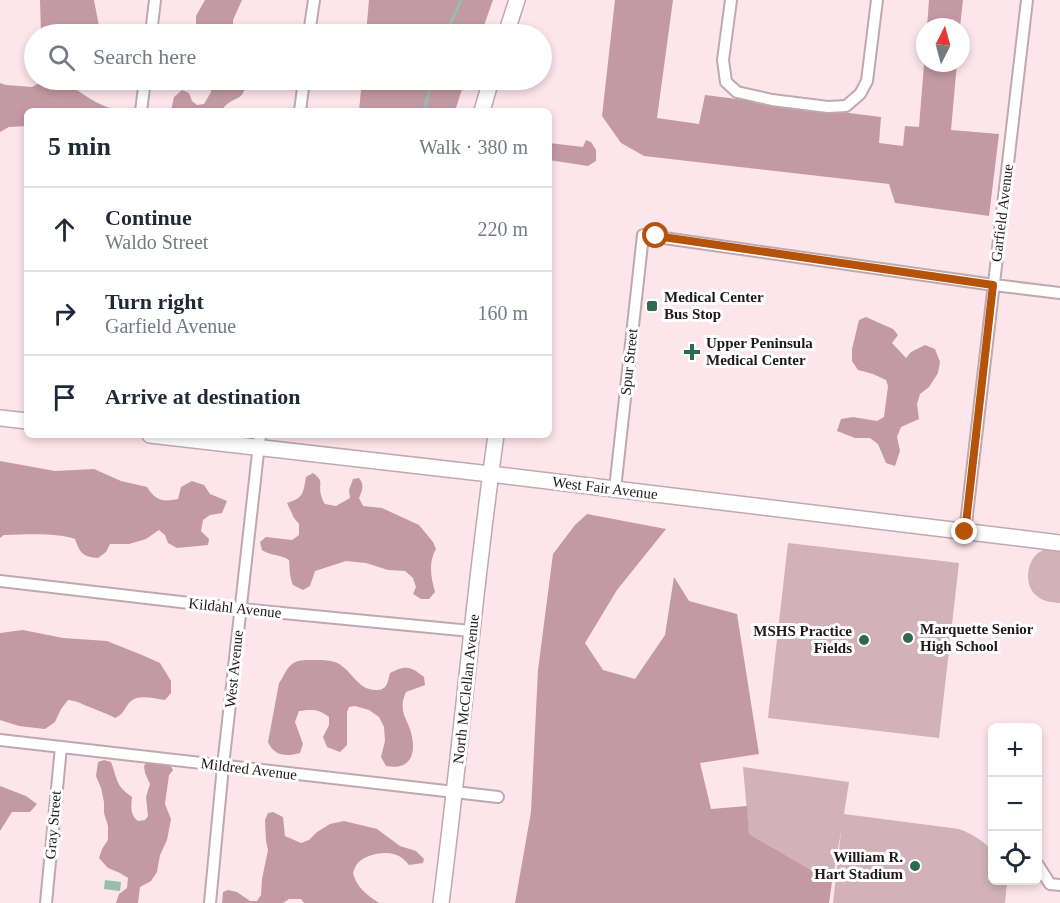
<!DOCTYPE html>
<html lang="en">
<head>
<meta charset="utf-8">
<style>
  body { margin:0; font-family:"Times New Roman",serif; background:#f6f6f7; color:#1f2937 }
  .controls { position:absolute; right:18px; bottom:18px; display:grid; overflow:hidden; border-radius:9px; box-shadow:0 3px 9px #0003 }
  .controls button { width:54px; height:54px; display:grid; place-items:center; padding:0; border:0; border-bottom:2px solid #e0e1e3; background:#fff; color:#1f2937; font:30px sans-serif }
  .compass { position:absolute; left:916px; top:18px; width:54px; height:54px; border-radius:50%; background:#fff; box-shadow:0 3px 9px #0003; rotate:6deg }
  .stop { position:absolute; width:18px; height:18px; margin:-14px; border:4px solid #b45309; border-radius:50%; background:#fff }
  .stop.end { background:#b45309; border-color:#fff; box-shadow:0 2px 6px #0008 }
  .list { margin:0; padding:0; list-style:none }
  h2 { display:flex; justify-content:space-between; align-items:center; height:78px; margin:0; padding:0 24px; font-size:26px }
  h2 small { font-size:20px; font-weight:400; color:#747a83 }
  .list li { display:grid; grid-template-columns:39px 1fr auto; gap:18px; align-items:center; box-sizing:border-box; height:84px; padding:0 24px; border-top:2px solid #e0e1e3 }
  .list b { display:block; font-size:22px; white-space:nowrap }
  .list p { margin:0; font-size:20px; white-space:nowrap; color:#747a83 }
  .list em { font-size:20px; font-style:normal; color:#747a83 }
  .icon { flex:none; width:33px; height:33px; fill:none; stroke:currentColor; stroke-width:2; stroke-linecap:round; stroke-linejoin:round }
  .map { position:relative; flex:none; width:1060px; height:903px; overflow:hidden }
  .search { position:absolute; background:#fff; box-shadow:0 3px 9px #0003; left:24px; top:24px; width:528px; height:66px; display:flex; align-items:center; gap:15px; box-sizing:border-box; padding:0 21px; border-radius:33px; color:#747a83; font-size:22px }
  .panel { position:absolute; background:#fff; box-shadow:0 3px 9px #0003; left:24px; top:108px; width:528px; height:330px; border-radius:9px }
  .map>svg:first-child { display:block }
</style>
</head>
<body>
<div class="map">
<svg width="1060" height="903" viewBox="0 0 1060 903">
  <rect width="100%" height="100%" fill="#fce5eb"/>
  <path fill="#d2b1b9" d="M788,543l171,20 -20,175 -171,-20z
    M1048,548h12v55c-9,-1 -16,-1 -23,-7 -12,-8 -11,-30 -2,-40 3,-4 8,-6 13,-8z
    M743,767l106,15 -5,32 115,15c9,3 28,13 32,22 4,7 1,21 1,29l14,1 1,2 -2,20h-172l8,-71 -9,50 -83,-48z"/>
  <path fill="#c399a4" d="M40,0h54l5,26 -1,8h-57z
    M205,0h37l-9,20v14h-34l-3,-2v-16z
    M369,0h124l-12,34h-115z
    M615,0h58l-16,118 42,6 6,-29 176,22 -2,26 24,3 2,-20 14,1 6,-75v11h32l-6,67 48,4 -10,82 -94,-13 -6,-19 -245,-28 -23,-13 -19,-27z
    M929,0h34l-3,27h-33z
    M45,80h26l-1,5c18,13 29,21 51,26h-94v15l-18,1 -9,5v-49l6,2 26,2z
    M212,80h34c-2,23 -9,14 -22,27l1,4h-54l3,-14 8,-7 7,3 3,8 5,4 7,-1 7,-12z
    M362,80h103l-10,31h-96z
    M586,140l5,2 5,8v11l-8,5 -39,-6v-17l34,4z
    M866,317l27,12 5,6 -6,8 14,15 5,-6 14,-7 10,4 5,13 -2,11 -9,14 -9,7 -3,10 2,15 -18,8 -4,10 3,14 -5,15 -9,-3 -8,-19 -8,-6h-15l-18,-7 4,-12 12,-2 24,4 7,-4 4,-31 -2,-6 -13,-6 -15,-4 -6,-9v-12l7,-29z
    M0,461l55,10 39,-2 27,12 26,6c9,14 16,15 31,12l3,-12 11,-6 12,4 6,9 17,7 -5,12 -12,2 -7,5 -2,11 8,8 -1,6 -31,3 -9,-5 -3,-8 -6,-5 -13,9 -17,5h-19l-4,8 -8,6c-15,-1 -18,-5 -23,-19 -23,-7 -48,-4 -71,-4l-4,3z
    M313,473c12,9 5,10 8,22 0,0 3,9 4,9l11,2 14,-8 -1,-8 4,-11 6,-1c6,7 3,13 0,20l4,8 19,2 37,17 14,17 3,7c-8,14 -5,28 -1,43l-6,7h-8l-8,-5 3,-7 -3,-9 -8,-7 -17,-1 -22,-7 -20,-2 -31,10 -5,15 -7,4 -10,-5c-4,-9 -3,-16 -4,-25 -10,-6 -18,-4 -27,-10l-2,-8 6,-5 26,3 7,-5v-11l-5,-6 -7,-15c17,-5 16,-10 19,-26z
    M587,514l79,15 -49,61 -32,53 18,27 32,9 30,-44 9,-58 15,24 48,13 22,140 -59,9 11,46 36,-3 2,28 83,48 -3,21h-314l16,-91 7,-142 15,-116 22,-29z
    M23,630l40,8 44,3 35,14 18,8 11,18v12l-6,7c-10,-1 -26,-6 -34,1 -7,6 -6,13 -16,17 -8,-5 -15,-6 -23,-10 -9,-3 -13,-7 -24,-8l-7,9 -6,13 -10,7 -26,-3 -19,-6v-87z
    M314,660c9,0 22,0 28,6 12,9 18,25 35,24 10,0 11,-8 13,-17 16,-8 20,-7 34,4l1,8 -19,7c-3,7 -4,11 -3,19 1,6 5,12 7,18 7,22 3,42 -24,37l-5,-9 4,-16 -1,-14 -5,-10 -10,-7 -14,-4 -6,1 -2,5v33l-7,7 -13,-5 -4,-10 6,-12v-8c-10,-8 -17,-8 -30,-6l-4,11 8,22 -3,9c-14,4 -26,3 -32,-11l11,-59c4,-5 7,-14 11,-17 6,-7 16,-6 24,-6z
    M104,760l7,2c7,18 4,23 21,35 -1,9 -2,18 6,24l7,-1 3,-4 -2,-19 4,-13 -5,-11 -1,-7 3,-4h8l15,3 3,5 -4,5 -4,29 6,15 -4,21 -7,15 -3,17 -6,9 -11,6 -2,16h-22l3,-9 8,-6 1,-10 -8,-5 -12,-5 -9,-10 3,-9 6,-9v-14l-4,-13v-11l-3,-14 -5,-12 2,-14z
    M0,786l26,10 11,8 -7,8h-18l-12,19z
    M273,812l10,5 2,19 16,7 8,-3 8,-8 13,-8 14,-3 33,8 23,17 16,5 8,8 -1,4 -14,2c-2,-2 -4,-5 -7,-7 -11,-9 -36,-5 -45,6 -2,3 -3,6 -4,9 4,15 13,21 26,30h-75l-3,-4h-12l-6,4h-61l1,-11 5,-2 9,2 13,9h7l4,-6 1,-16 6,-29 -2,-9 -1,-21 3,-7z"/>
  <path fill="#96bfac" d="M105,880l16,2 -1,9 -16,-2z"/>
  <g fill="none" stroke-linecap="round" stroke-linejoin="round">
    <path stroke="#96bfac" stroke-width="3" d="M446,34l15,-34
      M424,111l8,-31"/>
    <g stroke="#bfa9af" stroke-width="14">
      <path id="street" d="M731,0l-8,60 3,22 11,10 35,8 56,7 18,-1 14,-12 7,-13 10,-81
        M151,34l4,-34
        M309,34l5,-34
        M141,111l4,-31
        M300,111l4,-31
        M615,489l28,-254 351,50 66,8
        M965,532l62,-532
        M0,581l241,28 230,22
        M0,740l498,57
        M1038,865l12,19 10,1
        M46,903l15,-156
        M210,903l13,-137 37,-331"/>
    </g>
    <g stroke="#bfa9af" stroke-width="18">
      <path id="secondary" d="M506,34l11,-34
        M482,111l9,-31
        M0,418l27,3
        M150,435l340,39 570,69
        M441,903c20,-156 33,-312 55,-468"/>
    </g>
    <use href="#street" stroke="#fff" stroke-width="10"/>
    <use href="#secondary" stroke="#fff" stroke-width="15"/>
  </g>
  <g fill="none" stroke-linecap="round" stroke-linejoin="round">
    <path stroke="#b45309" stroke-width="8" d="M656,236l337,49 -28,247"/>
  </g>
  <g fill="#306952" stroke="#fff" stroke-width="2">
    <rect x="646" y="300" width="12" height="12" rx="3"/>
    <path d="M689 343h6v6h6v6h-6v6h-6v-6h-6v-6h6z"/>
    <circle cx="908" cy="638" r="6"/>
    <circle cx="864" cy="640" r="6"/>
    <circle cx="915" cy="866" r="6"/>
  </g>
  <g text-anchor="middle" dominant-baseline="central" stroke-width="6" stroke-linejoin="round" paint-order="stroke">
    <g font-size="15" fill="#20181b" stroke="#fff">
      <text transform="translate(1002 213) rotate(-83)">Garfield Avenue</text>
      <text transform="translate(629 362) rotate(-84)">Spur Street</text>
      <text transform="translate(605 488) rotate(7)">West Fair Avenue</text>
      <text transform="translate(235 608) rotate(6)">Kildahl Avenue</text>
      <text transform="translate(234 669) rotate(-84)">West Avenue</text>
      <text transform="translate(466 689) rotate(-84)">North McClellan Avenue</text>
      <text transform="translate(249 769) rotate(7)">Mildred Avenue</text>
      <text transform="translate(53 825) rotate(-85)">Gray Street</text>
    </g>
    <g font-size="15" font-weight="bold" fill="#20181b" stroke="#fff" text-anchor="start">
      <text x="664" y="297">Medical Center<tspan x="664" dy="17">Bus Stop</tspan></text>
      <text x="706" y="343">Upper Peninsula<tspan x="706" dy="17">Medical Center</tspan></text>
      <text x="920" y="629">Marquette Senior<tspan x="920" dy="17">High School</tspan></text>
      <text x="852" y="631" text-anchor="end">MSHS Practice<tspan x="852" dy="17">Fields</tspan></text>
      <text x="903" y="857" text-anchor="end">William R.<tspan x="903" dy="17">Hart Stadium</tspan></text>
    </g>
  </g>
</svg>
<div class="controls">
<button>+</button>
<button>−</button>
<button><svg class="icon" aria-label="locate" viewBox="0 0 24 24"><circle cx="12" cy="12" r="6"/><path d="M12 2v4M12 18v4M2 12h4M18 12h4"/></svg></button>
</div>
<svg class="compass" viewBox="-18 -18 36 36"><path d="M0-13l5 13h-10z" fill="#e53935"/><path d="M0 13l5-13h-10z" fill="#747a83"/></svg>
<div class="stop" style="left:656px;top:236px"></div>
<div class="stop end" style="left:965px;top:532px"></div>
<div class="search"><svg class="icon" aria-label="search" viewBox="0 0 24 24"><circle cx="10" cy="10" r="6"/><path d="M15 15l6 6"/></svg>Search here</div>
<section class="panel">
<h2>5 min<small>Walk · 380 m</small></h2>
<ul class="list">
<li><svg class="icon" aria-label="ahead" viewBox="0 0 24 24"><path d="M12 20V5M6 11l6-6 6 6"/></svg><div><b>Continue</b><p>Waldo Street</p></div><em>220 m</em></li>
<li><svg class="icon" aria-label="right" viewBox="0 0 24 24"><path d="M7 20v-9h11M14 6l5 5-5 5"/></svg><div><b>Turn right</b><p>Garfield Avenue</p></div><em>160 m</em></li>
<li><svg class="icon" aria-label="arrive" viewBox="0 0 24 24"><path d="M6 21V4h12l-3 4 3 4H6"/></svg><div><b>Arrive at destination</b></div></li>
</ul>
</section>
</div>
</body>
</html>
